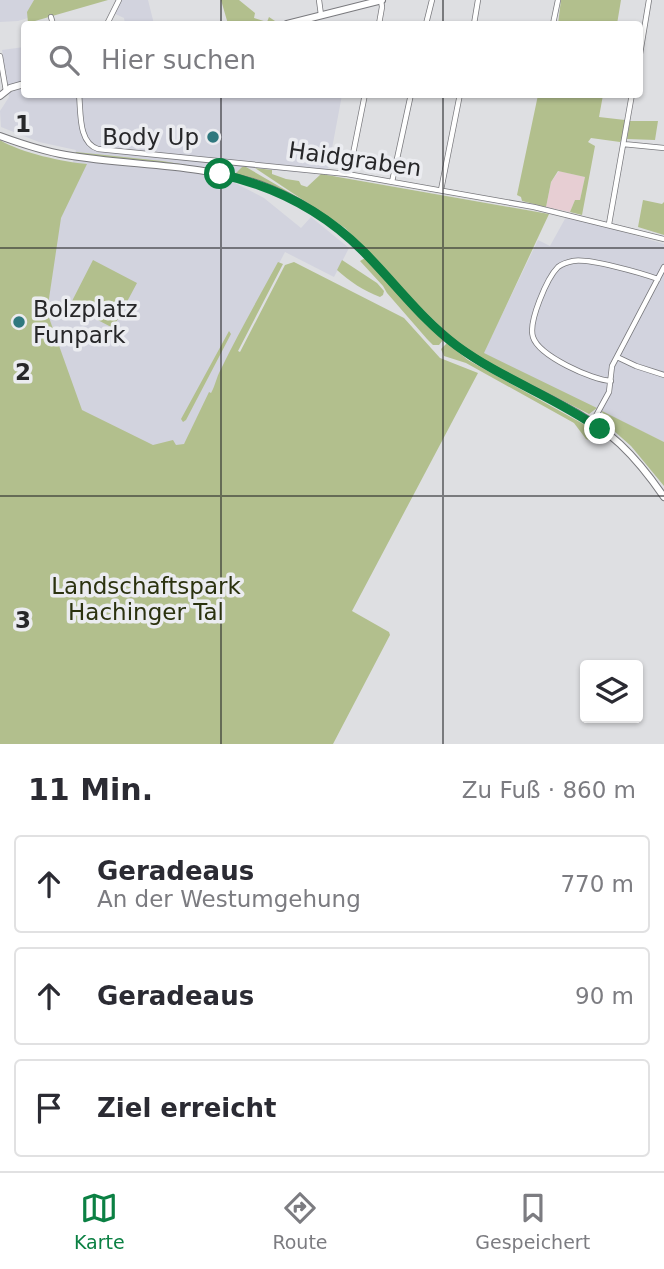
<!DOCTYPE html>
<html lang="de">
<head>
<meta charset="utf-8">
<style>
  body { margin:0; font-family:"DejaVu Sans",sans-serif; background:#f2f2f3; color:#2b2b33 }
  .controls { position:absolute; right:21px; bottom:21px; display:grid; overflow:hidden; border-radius:7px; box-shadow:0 2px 5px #0004 }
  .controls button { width:63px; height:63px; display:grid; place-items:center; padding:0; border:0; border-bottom:2px solid #e1e1e2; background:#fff; color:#2b2b33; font:35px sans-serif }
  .stop { position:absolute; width:21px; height:21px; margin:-16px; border:5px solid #0b8043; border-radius:50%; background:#fff }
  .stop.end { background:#0b8043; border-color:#fff; box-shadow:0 2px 7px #0008 }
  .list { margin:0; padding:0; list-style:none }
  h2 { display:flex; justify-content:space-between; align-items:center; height:91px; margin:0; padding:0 28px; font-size:30px }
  h2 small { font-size:23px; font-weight:400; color:#7c7c81 }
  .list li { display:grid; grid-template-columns:46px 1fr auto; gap:21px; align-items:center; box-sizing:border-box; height:98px; margin:0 14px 14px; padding:0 14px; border:2px solid #e1e1e2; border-radius:7px }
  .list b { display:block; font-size:26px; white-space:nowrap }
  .list p { margin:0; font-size:23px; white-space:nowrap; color:#7c7c81 }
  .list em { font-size:23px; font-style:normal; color:#7c7c81 }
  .icon { flex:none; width:38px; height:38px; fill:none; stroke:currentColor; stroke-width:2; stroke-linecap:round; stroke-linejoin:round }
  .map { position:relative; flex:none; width:664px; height:744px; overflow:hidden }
  .search { position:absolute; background:#fff; box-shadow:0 2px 5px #0004; left:21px; right:21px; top:21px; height:77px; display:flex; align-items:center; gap:18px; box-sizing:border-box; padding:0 24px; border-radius:7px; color:#7c7c81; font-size:26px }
  .sheet { height:427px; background:#fff }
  nav { display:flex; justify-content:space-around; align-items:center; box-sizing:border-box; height:98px; border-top:2px solid #e1e1e2; background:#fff; font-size:19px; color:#7c7c81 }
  nav a { display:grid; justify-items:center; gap:4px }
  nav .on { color:#0b8043 }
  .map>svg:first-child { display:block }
</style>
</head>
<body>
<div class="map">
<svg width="664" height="744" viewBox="0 0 664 744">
  <rect width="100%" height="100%" fill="#dedfe2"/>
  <path fill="#d2d3de" d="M0,0h34l-6,12v6l-10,3 -18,1z
    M120,0h28l6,24h-29l-1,-6 -11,-5z
    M24,47v47l318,1 -15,80 -85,-8 -9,15 31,16 37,30 10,-11 38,31 -15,29 -49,-25 -108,206 -96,-47 -34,-99 13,-97 16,-65 -37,-8 -38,-15 -1,-16 9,-14 -7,-47z
    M566,217l53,12 1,2 44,13v198l-181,-88 55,-114 12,6z"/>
  <path fill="#e7ced3" d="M559,171l26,6 -5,23h-5l-5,12 -24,-5 5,-25z"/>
  <path fill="#b2bf8d" d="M34,0h74l-80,23 -1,-11z
    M221,0h18l16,13 -1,5 13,4 2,-5 6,4 -16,3h-31z
    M561,0h60l-4,24h-59z
    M538,95h65l-4,22 26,3 -3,19 -2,3 -29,-4 -3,4 7,4 -13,69 -12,-3 5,-12h5l5,-23 -27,-6 -7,11 -5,25 -24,-6 -1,-4 -4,-2z
    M630,121h28l-3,19 -28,-1z
    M0,140c21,13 64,22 87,24l-26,54 -14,94 35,98 71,35 20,-5 3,5 8,-1 25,-52 2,1c5,-9 5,-15 10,-24 18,-37 38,-72 57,-107l5,2 -45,87 2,1 45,-87 9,-3 110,56 36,40 38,15 -126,238 37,21 1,3 -57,109h-333z
    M76,152l86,9 74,12 6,-6h4l55,32 -67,-24 -159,-20z
    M255,168l17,2v4l14,5 13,2 2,4 6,2 14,-13 228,40 -65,139 113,55 -8,6 -106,-54 -32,-23 -41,-40 -65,-69z
    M643,200l19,4 2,-2v33l-26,-8z
    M365,258l58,63 20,19 -4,5h-6l-6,-6 -40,-46 -4,-7 -23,-25z
    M93,260l44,23 -24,45 -40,-21 1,-3 -3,-1z
    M342,260l35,23 7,8 -1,4 -3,2c-16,-6 -31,-16 -43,-27z
    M229,331l2,3 -45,86 -3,2 -2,-3z
    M447,343l21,17 119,66v11l9,6 -10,-4 -12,-16 -108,-60 -22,-7 -3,-7z
    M602,411l62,31v44l-33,-40 -26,-23z"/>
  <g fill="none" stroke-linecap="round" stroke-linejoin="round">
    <g stroke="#79797d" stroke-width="6">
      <path id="minor" d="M319,0l2,15
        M51,17l2,7
        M107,24l12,-24
        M379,24l3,-17 -1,-7
        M426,24l6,-24
        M474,24l4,-24
        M553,24l5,-24
        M640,54l9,-54
        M0,56l6,35
        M79,94c2,18 -1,49 19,55l249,25 187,33 130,32
        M623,144l41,4
        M349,174l16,-80
        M392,182l19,-88
        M441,190l19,-96
        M609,224l23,-130
        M617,357l19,9 28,9
        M611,381c-19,-1 -72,-25 -78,-44 -5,-15 14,-59 25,-70 4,-3 10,-5 15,-6 16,-3 68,12 85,18
        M592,423l17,-31 3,-26 52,-99"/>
    </g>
    <g stroke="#79797d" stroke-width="8">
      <path id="major" d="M287,24l95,-24
        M0,96l10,-8 14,-4
        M0,136c22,8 43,15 66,19 64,11 130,8 193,29 39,14 77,39 106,69 29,30 55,64 88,90 51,40 119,57 167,101 17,16 31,34 44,53"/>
    </g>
    <use href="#minor" stroke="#fff" stroke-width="4.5"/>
    <use href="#major" stroke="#fff" stroke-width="6"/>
  </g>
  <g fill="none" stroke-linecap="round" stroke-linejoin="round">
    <path stroke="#0b8043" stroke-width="9" d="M220,174c54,12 104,38 143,77 32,32 58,68 94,95 45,33 98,51 143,83"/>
  </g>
  <path fill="none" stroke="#272729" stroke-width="2" stroke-opacity="0.55" d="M221,0v24M443,0v24M221,94v650M443,94v650M0,248h664M0,496h664"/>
  <g fill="#2f787e" stroke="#ebecf0" stroke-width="2.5">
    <circle cx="213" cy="137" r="7"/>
    <circle cx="19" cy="322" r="7"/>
  </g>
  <g text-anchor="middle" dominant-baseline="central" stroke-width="7" stroke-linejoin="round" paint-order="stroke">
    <g font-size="23" fill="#272729" stroke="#ebecf0" text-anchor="end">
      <text x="199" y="137">Body Up</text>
      <text x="33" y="309" text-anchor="start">Bolzplatz<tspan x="33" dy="26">Funpark</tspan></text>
    </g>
    <g font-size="23" fill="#272729" stroke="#ebecf0">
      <text transform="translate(355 159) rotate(8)">Haidgraben</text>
    </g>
    <g font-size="23" fill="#2b320f" stroke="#ebecf0">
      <text x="146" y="586">Landschaftspark<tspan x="146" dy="26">Hachinger Tal</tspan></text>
    </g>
  </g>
  <g font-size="23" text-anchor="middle" font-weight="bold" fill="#272729" stroke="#ebecf0" stroke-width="7" stroke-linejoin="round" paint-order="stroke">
    <text x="23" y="132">1</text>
    <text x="23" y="380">2</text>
    <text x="23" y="628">3</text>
  </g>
</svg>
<div class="controls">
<button><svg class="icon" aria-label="layers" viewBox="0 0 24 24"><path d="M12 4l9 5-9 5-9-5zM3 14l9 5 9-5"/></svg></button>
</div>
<div class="stop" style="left:220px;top:174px"></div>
<div class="stop end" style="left:600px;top:429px"></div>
<div class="search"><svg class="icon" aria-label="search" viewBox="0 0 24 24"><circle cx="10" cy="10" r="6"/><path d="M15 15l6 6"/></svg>Hier suchen</div>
</div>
<section class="sheet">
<h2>11 Min.<small>Zu Fuß · 860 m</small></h2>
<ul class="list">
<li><svg class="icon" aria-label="ahead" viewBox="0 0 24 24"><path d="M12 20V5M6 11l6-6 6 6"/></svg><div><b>Geradeaus</b><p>An der Westumgehung</p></div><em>770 m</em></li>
<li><svg class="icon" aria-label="ahead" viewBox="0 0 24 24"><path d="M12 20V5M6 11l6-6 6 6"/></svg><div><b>Geradeaus</b></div><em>90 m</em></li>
<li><svg class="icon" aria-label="arrive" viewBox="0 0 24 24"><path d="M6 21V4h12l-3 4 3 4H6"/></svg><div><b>Ziel erreicht</b></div></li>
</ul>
</section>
<nav>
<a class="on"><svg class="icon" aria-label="map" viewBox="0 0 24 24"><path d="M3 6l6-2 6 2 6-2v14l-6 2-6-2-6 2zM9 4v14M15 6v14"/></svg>Karte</a>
<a><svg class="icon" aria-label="directions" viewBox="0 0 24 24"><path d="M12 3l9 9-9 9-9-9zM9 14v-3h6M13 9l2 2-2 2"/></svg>Route</a>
<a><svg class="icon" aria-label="saved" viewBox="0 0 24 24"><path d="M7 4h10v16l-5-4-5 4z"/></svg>Gespeichert</a>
</nav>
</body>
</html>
